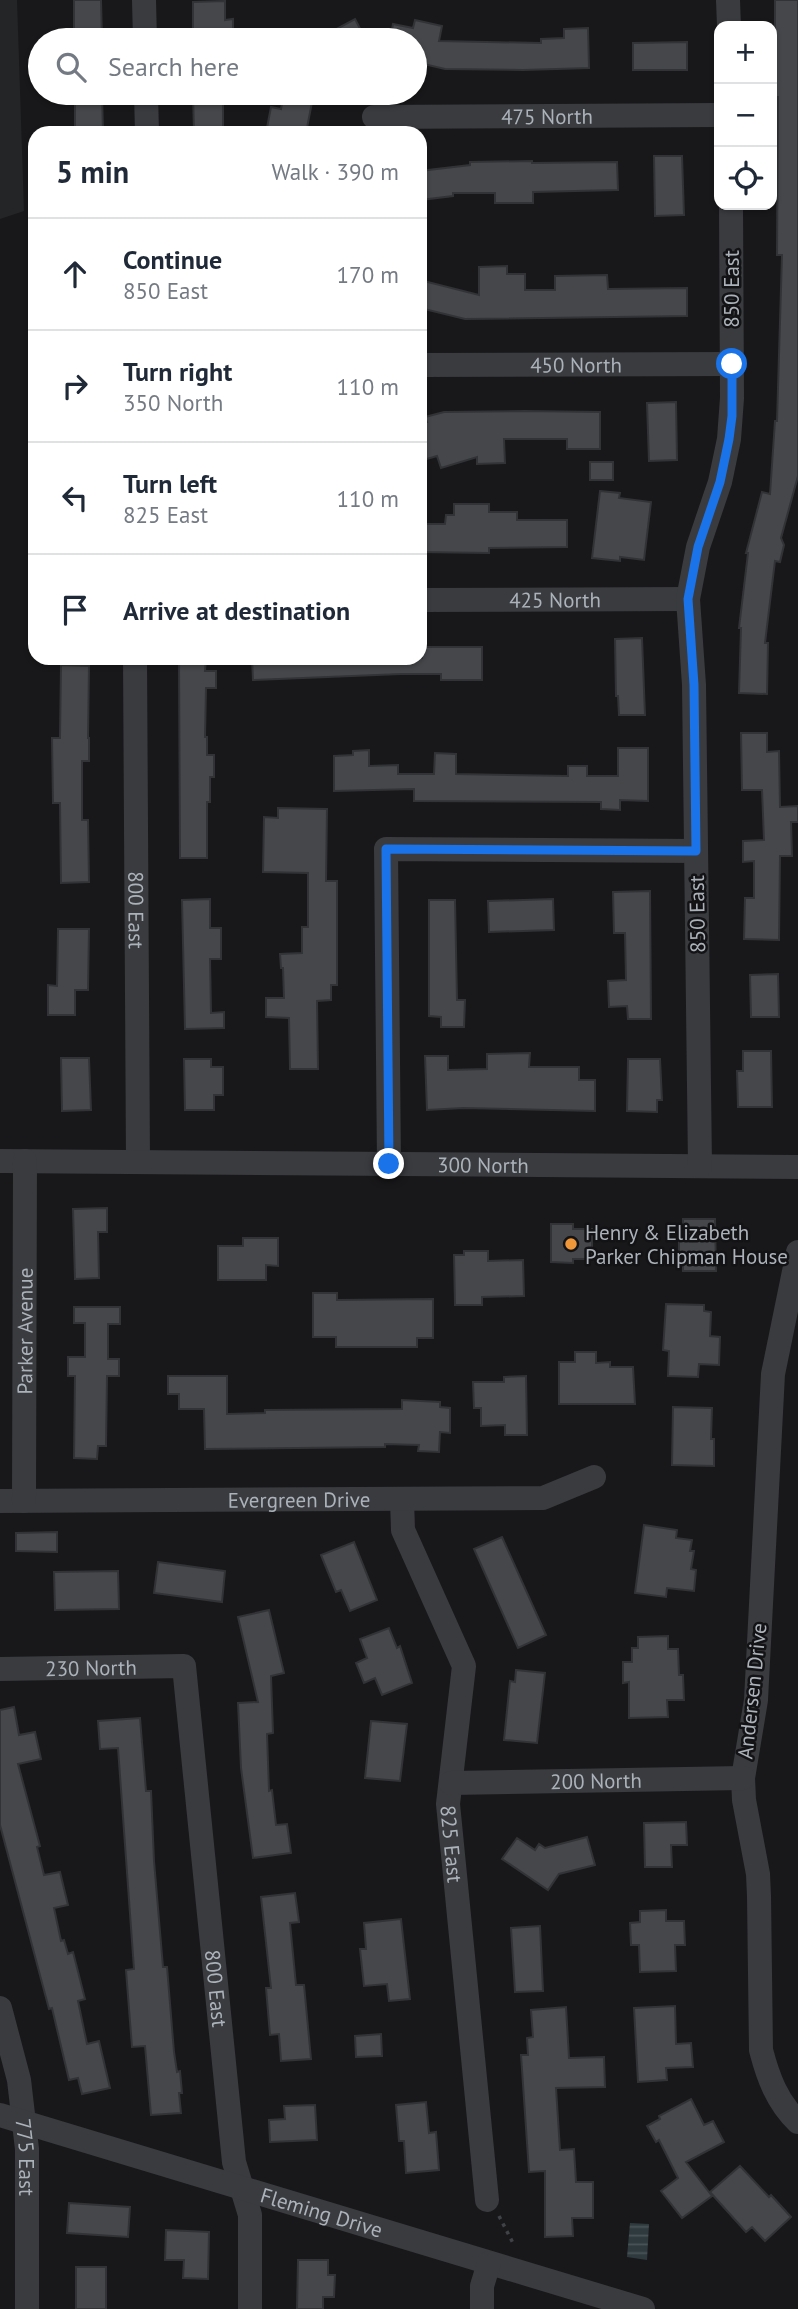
<!DOCTYPE html>
<html lang="en">
<head>
<meta charset="utf-8">
<style>
  body { margin:0; font-family:"PT Sans",sans-serif; background:#f2f2f3; color:#1f2937 }
  .controls { position:absolute; right:21px; top:21px; display:grid; overflow:hidden; border-radius:14px; box-shadow:0 2px 5px #0004 }
  .controls button { width:63px; height:63px; display:grid; place-items:center; padding:0; border:0; border-bottom:2px solid #e0e1e3; background:#fff; color:#1f2937; font:35px sans-serif }
  .stop { position:absolute; width:21px; height:21px; margin:-16px; border:5px solid #1a73e8; border-radius:50%; background:#fff }
  .stop.end { background:#1a73e8; border-color:#fff; box-shadow:0 2px 7px #0008 }
  .list { margin:0; padding:0; list-style:none }
  h2 { display:flex; justify-content:space-between; align-items:center; height:91px; margin:0; padding:0 28px; font-size:30px }
  h2 small { font-size:23px; font-weight:400; color:#747a83 }
  .list li { display:grid; grid-template-columns:46px 1fr auto; gap:21px; align-items:center; box-sizing:border-box; height:112px; padding:0 28px; border-top:2px solid #e0e1e3 }
  .list b { display:block; font-size:26px; white-space:nowrap }
  .list p { margin:0; font-size:23px; white-space:nowrap; color:#747a83 }
  .list em { font-size:23px; font-style:normal; color:#747a83 }
  .icon { flex:none; width:38px; height:38px; fill:none; stroke:currentColor; stroke-width:2; stroke-linecap:round; stroke-linejoin:round }
  .map { position:relative; flex:none; width:798px; height:2309px; overflow:hidden }
  .search { position:absolute; background:#fff; box-shadow:0 2px 5px #0004; left:28px; top:28px; width:399px; height:77px; display:flex; align-items:center; gap:18px; box-sizing:border-box; padding:0 24px; border-radius:38px; color:#747a83; font-size:26px }
  .panel { position:absolute; background:#fff; box-shadow:0 2px 5px #0004; left:28px; top:126px; width:399px; height:539px; border-radius:21px }
  .map>svg:first-child { display:block }
</style>
</head>
<body>
<div class="map">
<svg width="798" height="2309" viewBox="0 0 798 2309">
  <defs>
    <pattern id="water-rules" width="6" height="5" patternUnits="userSpaceOnUse" patternTransform="scale(1.75)"><rect width="6" height="5" fill="#2e3a3e"/><path d="M0 2.5h6" fill="none" stroke="#4a5458"/></pattern>
  </defs>
  <rect width="100%" height="100%" fill="#18181a"/>
  <path fill="#242527" d="M0,0h17l7,211 -24,8z"/>
  <path fill="url(#water-rules)" d="M630,2223l19,1 -2,36 -20,-3z"/>
  <path fill="#45474a" stroke="#323336" stroke-width="2" d="M74,0h27l1,40h-28z
    M775,0h23v476l-17,62 3,7 -4,17 -5,-1 -10,82h3l-1,51 -28,-1 2,-65h-2l9,-75h-2l16,-61 8,2 5,-73h2l5,-166h-5l1,-158h-3z
    M225,1v19l8,-1v19l-40,2v-38z
    M355,19l11,21h-50z
    M415,20l27,6 -3,15 102,2v-4l23,-1v-9l24,-1 1,40 -66,2 -78,-1 -30,-7v-22h-25l3,-16 20,4z
    M687,42v28h-54v-27z
    M75,93h27l1,40h-28z
    M193,93h30v40h-29z
    M284,93l29,4 -7,36h-40l5,-26 10,2z
    M654,156h28l2,59 -29,1z
    M532,161v2l85,-1 1,28 -85,2v11h-38v-10h-42v3l-33,4v-29l50,-6v-3z
    M507,266v8h18v16h30v-14l52,-1 1,14 79,-1v28l-222,3 -45,-11v-28l59,15v-28z
    M676,402l1,58 -28,1 -2,-58z
    M524,411l76,1v37h-33v-10h-63l1,24 -28,1v-7l-36,11 -4,-12 -17,5v-37l7,-2 -2,-5 19,-5z
    M590,462h23v18h-23z
    M600,491l20,2 -1,5 32,4 -7,58 -24,-3v4l-28,-3z
    M454,504h35v8h28v8h50v27l-78,1v5l-69,-1v-28h25l1,-9h8z
    M642,638l3,77h-26l-1,-19h-2l-1,-57z
    M422,647h60v33h-41v-6h-40l-148,6 -1,-22h170z
    M179,658h27l-1,13h11v17h-10l-1,49h2v18h7v22h-4v25h-3v56h-27z
    M61,665l28,1 -1,72h1v23h-7v59h6l1,62 -28,1 -1,-80h-7l-1,-65h8z
    M741,733h26v19l12,-1 1,56 18,-1v16h-7l1,34h-12l-1,84 -35,-1 1,-41h9v-37l-11,1v-21l21,-1 -2,-50h-20z
    M618,748h30v53l-28,-1v10l-19,-1v-7l-187,-1v-12l-80,2v-35l19,-1v-4l16,-1v16l29,-1v9h36l1,-21 21,1v20l112,2v-10h19v10h31z
    M278,808l49,1 -1,72h11v104h-6v15l-14,1 1,68h-28l-1,-51 -23,-1v-19h18l-1,-30h-2l-1,-14 22,-1v-26h6v-54l-45,-1 1,-55 14,1z
    M650,891l1,128h-23l-1,-13 -18,1 -1,-26 18,-1 -1,-47h-11l-1,-41z
    M210,899v29h11v31h-11l1,54 13,-1v16l-39,1 -3,-129z
    M553,899l1,31 -65,2 -1,-31z
    M429,900h26l2,100h8l-1,27h-23v-10l-12,-1z
    M58,929h31l-1,61h-13v25h-27v-30l9,1z
    M778,974l1,43h-28l-1,-42z
    M743,1051h28l1,56h-34l-1,-36h6z
    M530,1053l-1,14h50v13h16v31l-132,-3 -36,2 -2,-54h23v14l39,-1v-15z
    M61,1058h28l2,52 -29,1z
    M184,1059h27v8h12v28h-9v15h-29z
    M628,1059h32l2,41h-5v12l-30,-1z
    M107,1208v24h-9l1,46 -24,1 -2,-70z
    M683,1219h32l1,52h-33v-18h-4v-23h4z
    M551,1224h22v5h19v30h-19v4l-22,-1z
    M243,1238h35v28l-12,-1v15h-48v-34h25z
    M464,1251h24v10l35,-1 1,36 -42,1v8h-27l-1,-50h10z
    M313,1293h24v7l96,-1v39h-16v9h-81v-10h-23z
    M666,1304l38,1v6l7,1 -1,24 10,1 -1,28 -20,-1 -1,13 -30,-1 1,-25 -6,-1z
    M74,1307h46v17h-12v35h11v17h-12l-1,70h-8l-1,13 -23,-1 1,-82h-7v-19h17v-34h-11z
    M575,1352h21v11l14,-1v5h23l2,37h-76v-42h16z
    M168,1376h59v38l38,-1v-3l137,-1v-9l38,2v5l10,1v25l-10,-1 -1,20 -21,-1 1,-6 -34,-1v3l-180,2 -1,-40h-25v-15h-11z
    M526,1376l1,59h-22v-10l-24,1v-18h-7l-1,-26h31v-5z
    M673,1407l39,1 -1,31h3v27l-42,-1z
    M644,1525l33,5 -1,8 16,2 -2,11h4l-3,18 5,1 -2,21 -27,-3 -1,9 -31,-4z
    M57,1532v20l-41,-1v-18z
    M502,1537l44,98 -28,13 -44,-99z
    M354,1542l23,58 -27,11 -9,-21 -5,2 -15,-37z
    M158,1562l67,9 -3,31 -68,-9z
    M118,1571l1,38 -64,1 -1,-38z
    M269,1610l15,63 -13,3 2,57 -6,1 2,57 3,-1 4,35 11,-1 4,29 -38,5 -12,-90 -3,-65 20,-1 -20,-85z
    M389,1628l8,20 3,-2 12,37 -30,12 -7,-17 -11,5 -8,-20 11,-5 -7,-19z
    M668,1636v13h10l1,26h4l1,25h-17l1,17 -39,1v-36l-6,1v-21h9v-14h6v-11z
    M516,1670l29,3 -8,70 -33,-3 6,-59 5,1z
    M14,1707l5,28 16,-3 6,27 -23,5 22,82 -3,1 7,28 16,-3 8,33 -14,3 7,33 3,-1 4,14 5,-2 12,47 -7,2 9,43 12,-3 11,47 -28,6 -4,-16 -9,2 -17,-72 -3,1 -49,-184v-115z
    M140,1718l6,73h5l3,70 9,106h4l7,85 3,20 3,-1 2,22h-3l2,20 -30,2 -6,-69 -13,1 -6,-77 8,-1 -16,-221 -18,1 -2,-28z
    M371,1721l36,3 -7,57 -35,-3z
    M686,1822l1,23h-16l1,22h-27l-1,-44z
    M587,1837l8,28 -36,9 -11,16 -46,-31 15,-21 18,12 4,-6 6,4z
    M295,1893l4,29 -9,1 6,62h8l7,74 -30,2 -2,-27 -9,1 -4,-47h5l-10,-91z
    M666,1910v11h18l1,24h-10l1,26 -36,1 -1,-27h-8l-1,-22 10,-1v-11z
    M401,1919l9,80 -21,2 -2,-17 -23,2 -4,-37h6l-2,-26z
    M540,1926l3,65 -28,1 -4,-64z
    M675,2006l1,38 15,-1 2,24 -27,1 1,12 -29,2 -4,-74z
    M566,2007l3,51 35,-1 1,30 -49,1 4,62 14,-1 2,33h17v36h-21l1,18 -28,1v-66l-16,1 -8,-117h7l-1,-17 6,-1 -2,-27z
    M381,2034l1,22 -26,1 -1,-21z
    M691,2099l13,26 9,-4 11,21 -38,20 26,34 -30,22 -21,-27 17,-13 -19,-38 -3,2 -9,-16 13,-7 -1,-3z
    M426,2102l3,31 7,-1 3,38 -33,3 -2,-32h-5l-3,-36z
    M315,2105l2,35 -47,2 -1,-22 16,-1 -1,-13z
    M740,2166l29,31 2,-2 20,22 -26,24 -13,-14 -6,5 -36,-40z
    M69,2203l61,4 -2,30 -61,-4z
    M166,2230l43,2 -1,47 -25,-1 1,-18h-19z
    M298,2260h30v15h7l-1,22h-11v12h-26z
    M76,2267h30v42h-30z"/>
  <g fill="none" stroke-linecap="round" stroke-linejoin="round">
    <path stroke="#3f4246" stroke-width="3.5" stroke-dasharray="3.5 5" stroke-linecap="butt" d="M499,2216l15,29"/>
    <g stroke="#393b3f" stroke-width="24">
      <path d="M144,0l1,40"/>
      <path d="M728,0l1,26"/>
      <path d="M146,93l1,40"/>
      <path id="s1" d="M374,117l345,-2"/>
      <path id="s2" d="M420,365l312,-1"/>
      <path id="s3" d="M420,600l268,-1"/>
      <path id="s4" d="M135,658l3,504"/>
      <path id="s5" d="M0,1161l798,6"/>
      <path d="M389,1164l-3,-315 310,2"/>
      <path d="M700,1166l-6,-481 -6,-86 10,-52 22,-65 9,-43 3,-41 -1,-193"/>
      <path d="M798,1252l-25,122 -17,326 -13,78 1,22 14,74 1,22 2,154c7,27 16,52 37,72"/>
      <path id="s6" d="M402,1499l1,31 61,136 -16,138 39,396"/>
      <path id="s7" d="M0,1501l543,-3 51,-21"/>
      <path id="s8" d="M24,1501l1,-340"/>
      <path id="s9" d="M0,1669l184,-3 50,496 16,53v94"/>
      <path id="s10" d="M451,1783l292,-5"/>
      <path id="s11" d="M0,2008l19,72 8,69v160"/>
      <path id="s12" d="M0,2115l643,194"/>
      <path d="M482,2309v-23l7,-23"/>
    </g>
  </g>
  <g fill="none" stroke-linecap="round" stroke-linejoin="round">
    <path stroke="#1a73e8" stroke-width="9" d="M389,1164l-3,-315 310,2 -2,-166 -6,-86 10,-52 22,-65 9,-43 3,-23v-52"/>
  </g>
  <circle fill="#f0973a" stroke="#131315" stroke-width="2.5" cx="571" cy="1244" r="7"/>
  <g text-anchor="middle" dominant-baseline="central" stroke-width="5" stroke-linejoin="round" paint-order="stroke">
    <g font-size="21" fill="#abb2ba" stroke="#131315">
      <text stroke="none"><textPath href="#s1" startOffset="173">475 North</textPath></text>
      <text transform="translate(731 289) rotate(-90)">850 East</text>
      <text stroke="none"><textPath href="#s2" startOffset="156">450 North</textPath></text>
      <text stroke="none"><textPath href="#s3" startOffset="135">425 North</textPath></text>
      <text stroke="none"><textPath href="#s4" startOffset="252">800 East</textPath></text>
      <text transform="translate(697 914) rotate(-91)">850 East</text>
      <text stroke="none"><textPath href="#s5" startOffset="483">300 North</textPath></text>
      <text stroke="none"><textPath href="#s8" startOffset="170">Parker Avenue</textPath></text>
      <text stroke="none"><textPath href="#s7" startOffset="299">Evergreen Drive</textPath></text>
      <text stroke="none"><textPath href="#s9" startOffset="91">230 North</textPath></text>
      <text transform="translate(752 1691) rotate(-84)">Andersen Drive</text>
      <text stroke="none"><textPath href="#s10" startOffset="145">200 North</textPath></text>
      <text stroke="none"><textPath href="#s6" startOffset="359">825 East</textPath></text>
      <text stroke="none"><textPath href="#s9" startOffset="508">800 East</textPath></text>
      <text stroke="none"><textPath href="#s11" startOffset="152">775 East</textPath></text>
      <text stroke="none"><textPath href="#s12" startOffset="336">Fleming Drive</textPath></text>
    </g>
    <g font-size="21" fill="#abb2ba" stroke="#131315" text-anchor="start">
      <text x="585" y="1232">Henry &amp; Elizabeth<tspan x="585" dy="24">Parker Chipman House</tspan></text>
    </g>
  </g>
</svg>
<div class="controls">
<button>+</button>
<button>−</button>
<button><svg class="icon" aria-label="locate" viewBox="0 0 24 24"><circle cx="12" cy="12" r="6"/><path d="M12 2v4M12 18v4M2 12h4M18 12h4"/></svg></button>
</div>
<div class="stop" style="left:732px;top:364px"></div>
<div class="stop end" style="left:389px;top:1164px"></div>
<div class="search"><svg class="icon" aria-label="search" viewBox="0 0 24 24"><circle cx="10" cy="10" r="6"/><path d="M15 15l6 6"/></svg>Search here</div>
<section class="panel">
<h2>5 min<small>Walk · 390 m</small></h2>
<ul class="list">
<li><svg class="icon" aria-label="ahead" viewBox="0 0 24 24"><path d="M12 20V5M6 11l6-6 6 6"/></svg><div><b>Continue</b><p>850 East</p></div><em>170 m</em></li>
<li><svg class="icon" aria-label="right" viewBox="0 0 24 24"><path d="M7 20v-9h11M14 6l5 5-5 5"/></svg><div><b>Turn right</b><p>350 North</p></div><em>110 m</em></li>
<li><svg class="icon" aria-label="left" viewBox="0 0 24 24"><path d="M17 20v-9H6M10 6l-5 5 5 5"/></svg><div><b>Turn left</b><p>825 East</p></div><em>110 m</em></li>
<li><svg class="icon" aria-label="arrive" viewBox="0 0 24 24"><path d="M6 21V4h12l-3 4 3 4H6"/></svg><div><b>Arrive at destination</b></div></li>
</ul>
</section>
</div>
</body>
</html>
